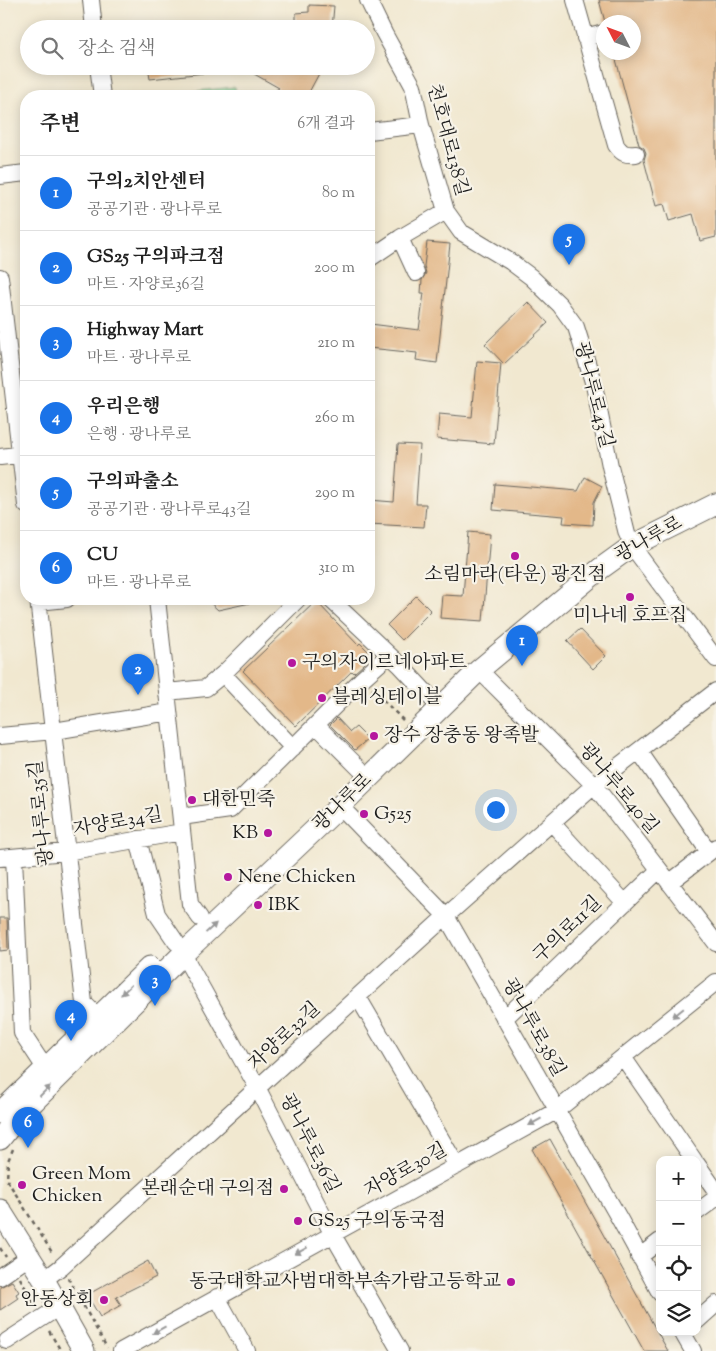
<!DOCTYPE html>
<html lang="ko">
<head>
<meta charset="utf-8">
<style>
  body { margin:0; font-family:"Sorts Mill Goudy","Noto Serif KR",serif; background:#f2f2f2; color:#222 }
  .controls { position:absolute; right:15px; bottom:15px; display:grid; overflow:hidden; border-radius:10px; box-shadow:0 2px 12px #0003 }
  .controls button { width:45px; height:45px; display:grid; place-items:center; padding:0; border:0; border-bottom:1px solid #e0e0e0; background:#fff; color:#222; font:25px sans-serif }
  .compass { position:absolute; left:596px; top:15px; width:45px; height:45px; border-radius:50%; background:#fff; box-shadow:0 2px 12px #0003; rotate:312deg }
  .you { position:absolute; left:495px; top:809px; width:18px; height:18px; margin:-12px; border:4px solid #fff; border-radius:50%; background:#1a73e8; box-shadow:0 0 0 8px #1a73e833 }
  .badge { display:grid; place-items:center; width:32px; height:32px; border-radius:50%; background:#1a73e8; color:#fff; font-size:16px; font-weight:700 }
  .pin { position:absolute; translate:-50% -41px; filter:drop-shadow(0 1px 2px #0008) }
  .pin::after { content:''; position:absolute; top:26px; width:18px; height:15px; background:inherit; clip-path:polygon(0 0,100% 0,50% 100%) }
  .list { margin:0; padding:0; list-style:none }
  h2 { display:flex; justify-content:space-between; align-items:center; height:65px; margin:0; padding:0 20px; font-size:21px }
  h2 small { font-size:16px; font-weight:400; color:#767676 }
  .list li { display:grid; grid-template-columns:32px 1fr auto; gap:15px; align-items:center; box-sizing:border-box; height:75px; padding:0 20px; border-top:1px solid #e0e0e0 }
  .list b { display:block; font-size:19px; white-space:nowrap }
  .list p { margin:0; font-size:16px; white-space:nowrap; color:#767676 }
  .list em { font-size:16px; font-style:normal; color:#767676 }
  .icon { flex:none; width:28px; height:28px; fill:none; stroke:currentColor; stroke-width:2; stroke-linecap:round; stroke-linejoin:round }
  .map { position:relative; flex:none; width:716px; height:1351px; overflow:hidden }
  .search { position:absolute; background:#fff; box-shadow:0 2px 12px #0003; left:20px; top:20px; width:355px; height:55px; display:flex; align-items:center; gap:12px; box-sizing:border-box; padding:0 18px; border-radius:28px; color:#767676; font-size:19px }
  .panel { position:absolute; background:#fff; box-shadow:0 2px 12px #0003; left:20px; top:90px; width:355px; height:515px; border-radius:20px }
  .map>svg:first-child { display:block }
</style>
</head>
<body>
<div class="map">
<svg width="716" height="1351" viewBox="0 0 716 1351">
  <rect width="100%" height="100%" fill="#f7f3e8"/>
  <filter id="ink" filterUnits="userSpaceOnUse"><feTurbulence type="fractalNoise" baseFrequency=".02" numOctaves="2"/><feDisplacementMap in="SourceGraphic" scale="10" xChannelSelector="R" yChannelSelector="G"/><feConvolveMatrix kernelMatrix="1 2 1 2 8 2 1 2 1" color-interpolation-filters="sRGB"/></filter>
  <filter id="wash" filterUnits="userSpaceOnUse"><feTurbulence type="fractalNoise" baseFrequency=".0096" numOctaves="4" result="noise"/><feDisplacementMap in="SourceGraphic" scale="20" xChannelSelector="R" yChannelSelector="G"/><feGaussianBlur stdDeviation="1.12" result="paint"/><feColorMatrix in="noise" values="0 0 0 0 0 0 0 0 0 0 0 0 0 0 0 0 0 1.4 0 .05"/><feComposite in="paint" operator="in"/></filter>
  <g filter="url(#wash)">
    <rect width="100%" height="100%" fill="#f1e8d0"/>
    <path fill="#8bdb9b" stroke="#547c5c" d="M235,87l1,9h-84z"/>
    <g id="blocks">
      <path fill="#e3b889" d="M599,0h117v237l-16,4 -7,-27 -24,7 -5,-17 -8,2 -12,-46 2,-7 -2,-5 -5,-3 -25,-93h20v-30h-29z
        M309,5l25,1 -2,23h-36v-16l13,-1z
        M148,66h56v7l-54,6z
        M240,66h83l-16,30h-40l12,-8z
        M427,242l23,2 -13,119 -21,-3 1,-7 -48,-5 1,-24 49,6 5,-37h-3l1,-13 4,-7 -2,-7z
        M528,302l20,21 -44,41 -19,-20z
        M477,361l24,2 -7,81 -57,-5 2,-25 33,3z
        M398,444l22,1 -4,59h10l-2,23 -55,-3v-24l25,2z
        M585,477l17,9 -8,16 -1,23 -30,-2 1,-7 -71,-6 2,-26 83,7z
        M468,532l22,2 -7,87 -43,-3 2,-23 21,1z
        M416,596l15,15 -29,29 -15,-15z
        M206,599h43l1,4 -32,7z
        M316,601l42,44 2,-2 13,13 -19,17 -2,-2 -56,55 -53,-55z
        M580,629l26,27 -13,13 -26,-28z
        M337,718l13,14 6,-5 12,12 -13,11 -25,-25z
        M0,918h7l1,32 -8,1z
        M550,1139l118,212h-24l-112,-202z
        M148,1261l8,16 -40,20 5,8 -21,12 -13,-22z
        M12,1281l7,11 -3,2 2,4 -18,12v-23z"/>
    </g>
  </g>
  <g filter="url(#ink)">
    <use href="#blocks" fill-opacity="0" stroke="#67635b" stroke-width="1"/>
    <g fill="none" stroke-linecap="round" stroke-linejoin="round">
      <g stroke="#67635b" stroke-width="18">
        <path id="minor" d="M91,0l3,29
          M368,0l16,33 29,53 8,39 25,86 15,21 50,30 20,15 29,28 16,22 18,58 16,81 17,68
          M575,0l41,145c6,9 10,10 20,9
          M585,38l19,-5
          M98,66l4,30
          M369,131l52,-6
          M0,176l26,-3
          M400,238l16,35
          M369,259l31,-21 46,-27
          M0,277l26,228
          M0,457l26,-3
          M632,546l84,113
          M38,599l46,404 14,14
          M157,599l33,305 10,14
          M330,599l71,67 31,33
          M38,602l29,-3
          M479,670l115,115 122,158
          M223,674l70,74
          M167,692l39,-4 17,-14 75,-75
          M317,726l43,43
          M0,736l54,-5 115,-19
          M639,751l70,101
          M340,806l106,110 173,302 41,75
          M181,817l49,-7 132,-131 27,-24
          M552,823l73,80
          M138,839l19,75 19,28
          M14,857l8,176 23,35
          M0,858l66,-6 116,-20
          M669,883l47,-36
          M183,954l75,135 75,146 67,116
          M358,997l99,169
          M504,1019l155,-149
          M623,1057l71,103
          M697,1164l19,27
          M697,1212l19,-14
          M639,1257l21,-16
          M0,1277l29,-20
          M44,1280l17,-13 385,-351 148,-131 122,-94
          M217,1297l30,54
          M697,1321l19,-17
          M682,1332l11,19
          M7,1341l52,-34
          M121,1351l435,-240 160,-129"/>
      </g>
      <g stroke="#67635b" stroke-width="23">
        <path id="major" d="M0,1113l150,-146
          M0,1139l15,-19 168,-166 157,-148 139,-136 121,-101 32,-23 84,-42
          M0,1210l44,70 40,71"/>
      </g>
      <path stroke="#67635b" stroke-width="2.5" stroke-dasharray="4 4" stroke-linecap="butt" d="M372,689l31,31
        M13,1149l-5,12 -1,19 46,74
        M0,1248l6,9
        M20,1278l15,28
        M68,1278l39,70
        M49,1331l12,20"/>
      <use href="#minor" stroke="#fff" stroke-width="16"/>
      <use href="#major" stroke="#fff" stroke-width="21"/>
    </g>
    <defs><path id="oneway-solid" d="M-6-.8H1V-3.2L6.5 0L1 3.2V.8H-6Z" transform="scale(1.25)"/></defs>
    <g fill="#999">
      <use href="#oneway-solid" transform="translate(211 928) rotate(-43)"/>
      <use href="#oneway-solid" transform="translate(126 990) rotate(136)"/>
      <use href="#oneway-solid" transform="translate(678 1013) rotate(141)"/>
      <use href="#oneway-solid" transform="translate(45 1091) rotate(-45)"/>
      <use href="#oneway-solid" transform="translate(535 1122) rotate(151)"/>
      <use href="#oneway-solid" transform="translate(301 1251) rotate(152)"/>
      <use href="#oneway-solid" transform="translate(159 1330) rotate(151)"/>
    </g>
  </g>
  <g fill="#b5179e" stroke="#f7f3e8" stroke-width="2">
    <circle cx="515" cy="556" r="5"/>
    <circle cx="630" cy="597" r="5"/>
    <circle cx="292" cy="663" r="5"/>
    <circle cx="322" cy="698" r="5"/>
    <circle cx="374" cy="736" r="5"/>
    <circle cx="192" cy="800" r="5"/>
    <circle cx="364" cy="814" r="5"/>
    <circle cx="268" cy="833" r="5"/>
    <circle cx="228" cy="877" r="5"/>
    <circle cx="258" cy="905" r="5"/>
    <circle cx="22" cy="1185" r="5"/>
    <circle cx="284" cy="1189" r="5"/>
    <circle cx="298" cy="1221" r="5"/>
    <circle cx="511" cy="1282" r="5"/>
    <circle cx="104" cy="1300" r="5"/>
  </g>
  <g text-anchor="middle" dominant-baseline="central" stroke-width="4.5" stroke-linejoin="round" paint-order="stroke">
    <g font-size="19" fill="#1c1c1c" stroke="#f7f3e8">
      <text transform="translate(447 140) rotate(75)">천호대로138길</text>
      <text transform="translate(593 395) rotate(76)">광나루로43길</text>
      <text transform="translate(649 540) rotate(-29)">광나루로</text>
      <text transform="translate(618 789) rotate(50)">광나루로40길</text>
      <text transform="translate(343 803) rotate(-44)">광나루로</text>
      <text transform="translate(42 813) rotate(-96)">광나루로35길</text>
      <text transform="translate(118 823) rotate(-10)">자양로34길</text>
      <text transform="translate(568 930) rotate(-44)">구의로11길</text>
      <text transform="translate(533 1028) rotate(61)">광나루로38길</text>
      <text transform="translate(285 1037) rotate(-43)">자양로32길</text>
      <text transform="translate(309 1144) rotate(63)">광나루로36길</text>
      <text transform="translate(406 1171) rotate(-29)">자양로30길</text>
    </g>
    <g font-size="19" fill="#1c1c1c" stroke="#f7f3e8" text-anchor="start">
      <text x="515" y="575" text-anchor="middle">소림마라(타운) 광진점</text>
      <text x="630" y="616" text-anchor="middle">미나네 호프집</text>
      <text x="302" y="663">구의자이르네아파트</text>
      <text x="332" y="698">블레싱테이블</text>
      <text x="384" y="736">장수 장충동 왕족발</text>
      <text x="202" y="800">대한민죽</text>
      <text x="374" y="814">G525</text>
      <text x="258" y="833" text-anchor="end">KB</text>
      <text x="238" y="877">Nene Chicken</text>
      <text x="268" y="905">IBK</text>
      <text x="32" y="1174">Green Mom<tspan x="32" dy="22">Chicken</tspan></text>
      <text x="274" y="1189" text-anchor="end">본래순대 구의점</text>
      <text x="308" y="1221">GS25 구의동국점</text>
      <text x="501" y="1282" text-anchor="end">동국대학교사범대학부속가람고등학교</text>
      <text x="94" y="1300" text-anchor="end">안동상회</text>
    </g>
  </g>
</svg>
<div class="controls">
<button>+</button>
<button>−</button>
<button><svg class="icon" aria-label="locate" viewBox="0 0 24 24"><circle cx="12" cy="12" r="6"/><path d="M12 2v4M12 18v4M2 12h4M18 12h4"/></svg></button>
<button><svg class="icon" aria-label="layers" viewBox="0 0 24 24"><path d="M12 4l9 5-9 5-9-5zM3 14l9 5 9-5"/></svg></button>
</div>
<svg class="compass" viewBox="-18 -18 36 36"><path d="M0-13l5 13h-10z" fill="#e53935"/><path d="M0 13l5-13h-10z" fill="#767676"/></svg>
<div class="you"></div>
<div class="pin badge" style="left:522px;top:666px">1</div>
<div class="pin badge" style="left:138px;top:695px">2</div>
<div class="pin badge" style="left:155px;top:1006px">3</div>
<div class="pin badge" style="left:71px;top:1041px">4</div>
<div class="pin badge" style="left:569px;top:265px">5</div>
<div class="pin badge" style="left:28px;top:1148px">6</div>
<div class="search"><svg class="icon" aria-label="search" viewBox="0 0 24 24"><circle cx="10" cy="10" r="6"/><path d="M15 15l6 6"/></svg>장소 검색</div>
<section class="panel">
<h2>주변<small>6개 결과</small></h2>
<ul class="list">
<li><span class="badge">1</span><div><b>구의2치안센터</b><p>공공기관 · 광나루로</p></div><em>80 m</em></li>
<li><span class="badge">2</span><div><b>GS25 구의파크점</b><p>마트 · 자양로36길</p></div><em>200 m</em></li>
<li><span class="badge">3</span><div><b>Highway Mart</b><p>마트 · 광나루로</p></div><em>210 m</em></li>
<li><span class="badge">4</span><div><b>우리은행</b><p>은행 · 광나루로</p></div><em>260 m</em></li>
<li><span class="badge">5</span><div><b>구의파출소</b><p>공공기관 · 광나루로43길</p></div><em>290 m</em></li>
<li><span class="badge">6</span><div><b>CU</b><p>마트 · 광나루로</p></div><em>310 m</em></li>
</ul>
</section>
</div>
</body>
</html>
